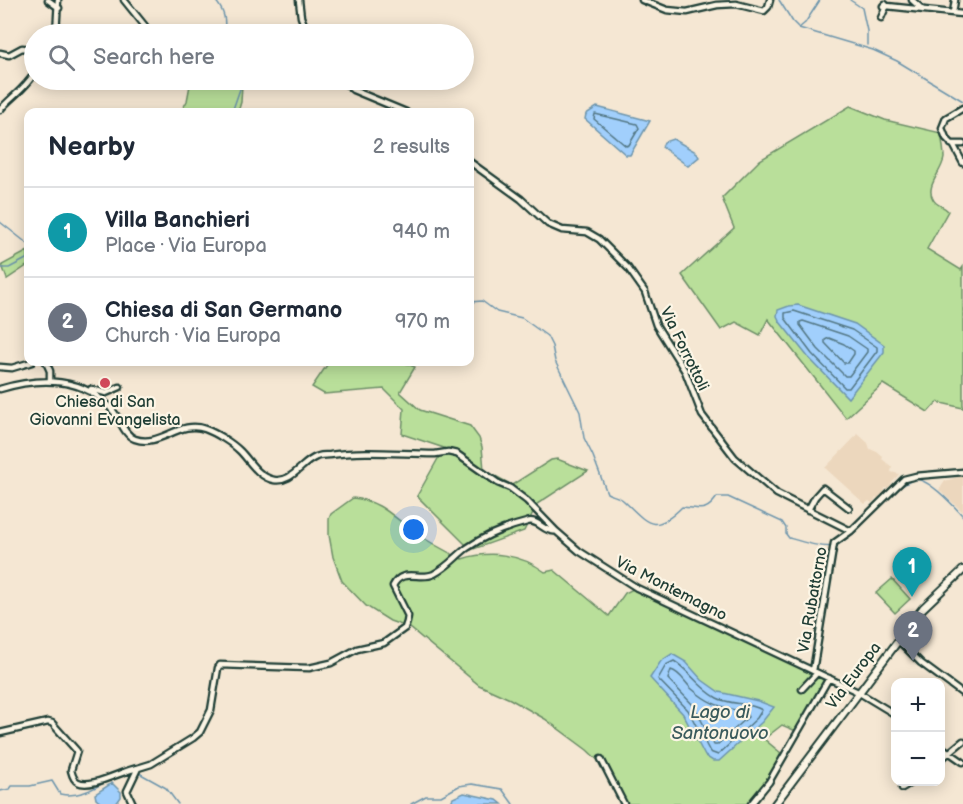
<!DOCTYPE html>
<html lang="en">
<head>
<meta charset="utf-8">
<style>
  body { margin:0; font-family:"Balsamiq Sans",sans-serif; background:#f6f6f7; color:#1f2937 }
  .controls { position:absolute; right:18px; bottom:18px; display:grid; overflow:hidden; border-radius:12px; box-shadow:0 3px 15px #0003 }
  .controls button { width:54px; height:54px; display:grid; place-items:center; padding:0; border:0; border-bottom:2px solid #e0e1e3; background:#fff; color:#1f2937; font:30px sans-serif }
  .you { position:absolute; left:414px; top:530px; width:21px; height:21px; margin:-15px; border:4px solid #fff; border-radius:50%; background:#1a73e8; box-shadow:0 0 0 9px #1a73e833 }
  .badge { display:grid; place-items:center; width:39px; height:39px; border-radius:50%; background:#d1495b; color:#fff; font-size:20px; font-weight:700 }
  .pin { position:absolute; translate:-50% -50px; filter:drop-shadow(0 2px 3px #0008) }
  .pin::after { content:''; position:absolute; top:32px; width:21px; height:18px; background:inherit; clip-path:polygon(0 0,100% 0,50% 100%) }
  .list { margin:0; padding:0; list-style:none }
  h2 { display:flex; justify-content:space-between; align-items:center; height:78px; margin:0; padding:0 24px; font-size:26px }
  h2 small { font-size:20px; font-weight:400; color:#747a83 }
  .list li { display:grid; grid-template-columns:39px 1fr auto; gap:18px; align-items:center; box-sizing:border-box; height:90px; padding:0 24px; border-top:2px solid #e0e1e3 }
  .list b { display:block; font-size:22px; white-space:nowrap }
  .list p { margin:0; font-size:20px; white-space:nowrap; color:#747a83 }
  .list em { font-size:20px; font-style:normal; color:#747a83 }
  .icon { flex:none; width:33px; height:33px; fill:none; stroke:currentColor; stroke-width:2; stroke-linecap:round; stroke-linejoin:round }
  .map { position:relative; flex:none; width:963px; height:804px; overflow:hidden }
  .search { position:absolute; background:#fff; box-shadow:0 3px 15px #0003; left:24px; top:24px; width:450px; height:66px; display:flex; align-items:center; gap:15px; box-sizing:border-box; padding:0 21px; border-radius:33px; color:#747a83; font-size:22px }
  .panel { position:absolute; background:#fff; box-shadow:0 3px 15px #0003; left:24px; top:108px; width:450px; height:258px; border-radius:12px }
  .map>svg:first-child { display:block }
</style>
</head>
<body>
<div class="map">
<svg width="963" height="804" viewBox="0 0 963 804">
  <rect width="100%" height="100%" fill="#f5e7d3"/>
  <filter id="ink" filterUnits="userSpaceOnUse"><feTurbulence type="fractalNoise" baseFrequency=".0167" numOctaves="2"/><feDisplacementMap in="SourceGraphic" scale="12" xChannelSelector="R" yChannelSelector="G"/><feConvolveMatrix kernelMatrix="1 2 1 2 8 2 1 2 1" color-interpolation-filters="sRGB"/></filter>
  <g filter="url(#ink)">
    <path fill="#ecd7bd" d="M858,434l10,9 2,6 7,3 6,5 -1,2 10,8 -1,5 8,2 -11,14h-3l-1,7h-4l-1,4 -3,-1 -4,5 -3,-2 -4,3 -40,-36z
      M958,477h5v35l-24,-22 6,-9z"/>
    <path fill="#b9df9a" stroke="#6c8e67" stroke-width="1.5" d="M191,80h46l5,5 -1,17 -3,10h-57l6,-11z
      M850,106l35,14 56,13c1,8 3,17 3,25 -2,14 -19,28 -11,41 3,7 10,6 15,12l-21,38 34,21 2,-3v141l-26,-6 -9,10 -45,-28 -37,34 -78,-99 -8,16 -24,-13 -15,8 -39,-55 52,-47 -12,-30 38,-38z
      M28,251v14l-21,14 -5,-14z
      M329,362h74l12,5 -15,25 20,18 50,16 9,12 3,9 2,23 28,15 39,-25 6,-1 31,12 -51,33 -13,27 -53,19 -54,-54 27,-48 -42,-14 2,-25 -20,-20 -60,5 -12,-7z
      M353,498c28,3 39,18 60,33 16,11 32,20 49,28 28,-9 59,-5 83,13l9,-2 55,46 16,-23 8,-4 193,91 -30,51 -14,-6 -18,14 18,15 -21,37 -13,13h-121l-20,-35 -20,-19 -42,-31 -35,-20 -31,-14 -69,-57 -20,-7 -24,-15 -24,-25 -9,-24 -4,-22v-16l2,-5z
      M892,579l18,20 -15,14 -19,-20z"/>
    <path fill="#a1cffc" stroke="#6d95ac" stroke-width="1.5" d="M597,107l53,14 -20,34h-4l-41,-36 1,-5z
      M673,139l23,13 3,5 -11,9 -26,-19 2,-5z
      M798,305l57,19 29,21v7l-36,46 -40,-41 -28,-35 -3,-6 1,-6 11,-4z
      M672,654l14,8 16,18 17,12 39,9 16,6 -12,15 -43,39h-6l-8,-5 -22,-42 -33,-36 11,-17z
      M112,783l9,9v5l-5,7h-14l-6,-5 -1,-5z
      M464,793l33,7 5,4h-52l3,-6z"/>
    <g fill="none" stroke-linecap="round" stroke-linejoin="round">
      <path stroke="#537784" stroke-width="1.5" d="M595,114l42,10 2,4 -10,17 -3,1 -32,-27z
        M794,311l58,19 25,17v4l-28,37h-4l-33,-34 -27,-36v-5z
        M803,321l45,15 19,13v3l-18,24h-4l-27,-27 -18,-24v-3z
        M829,338l15,6 10,7v3l-6,9h-4l-19,-20v-3z
        M674,661c15,9 25,27 43,37 13,7 32,4 45,12l-5,8 -39,37 -8,-3 -22,-42 -30,-31 8,-14z
        M671,670c9,2 14,13 21,19 21,18 30,17 54,24l2,4 -31,28h-3l-20,-39 -26,-27z"/>
      <path stroke="#6d95ac" stroke-width="1.5" d="M215,0c10,12 11,20 9,34
        M779,0l14,22 6,6 74,22 24,11 66,40
        M850,0l12,8 5,23v14
        M799,28l6,-5 15,-23
        M232,112l8,-23 -5,-9
        M0,222l28,22
        M0,268h9l19,-10
        M470,302l12,-1 15,11 25,6 25,18 5,10 3,15 25,51 4,26 9,18 14,37c5,3 12,3 17,8 24,23 30,34 58,6 18,1 23,7 35,-10h11l54,25 4,6v6l3,4c10,3 35,11 45,8 8,-2 16,-10 22,-16 12,-11 48,-55 64,-50 13,4 34,26 43,36
        M139,773l27,15 12,16
        M0,791l10,-2 2,-3h18l22,-5 8,13c20,4 34,-6 51,-15
        M411,804l15,-8h15l18,-10 13,-2 30,5 11,15"/>
      <g stroke="#1f3d34" stroke-width="9">
        <path id="street" d="M48,0l11,8
          M124,0l21,26
          M299,0l2,17 4,10 9,4 3,3
          M642,0l25,10 20,2 30,-7 19,-1 28,7 4,-4 2,-7
          M912,0l11,10
          M887,6l75,8
          M953,13l2,-13
          M881,18l4,-9 -2,-3 2,-2 2,2 -2,3
          M56,34l2,-34
          M0,53l9,2 13,-7 12,1
          M342,80l11,10 53,22
          M963,108l-17,10 -4,10 4,10 8,8 9,17
          M0,110c12,-14 24,-20 34,-36
          M951,144h12
          M470,162l51,37 27,25 14,6 25,2 12,7 29,29 17,24 11,33 29,46 17,44 33,43 42,36 74,37
          M46,362l4,9v9
          M0,367l12,1 20,-6
          M0,389c39,-12 85,-13 113,22 7,8 11,24 22,28 25,9 45,-20 70,-10 11,4 27,14 35,22 10,10 18,26 34,29 18,3 27,-17 42,-23 4,-2 10,-2 14,-2 34,-5 71,-1 105,-1l13,-2 9,2 41,29 12,5 17,13 29,30 23,20 58,37 221,104 38,23
          M91,389l15,4 14,-6
          M808,510l7,-13 8,-9 26,20
          M898,640l23,23 42,31
          M813,671l21,-128 17,-12 53,-52 12,-3 47,-4
          M802,689l15,-16
          M0,733l48,-11 4,1 25,28 -6,19c1,4 2,10 7,12 13,7 45,-12 60,-14
          M940,746l23,16
          M601,759l23,45
          M940,760l23,-19
          M902,788l10,-6
          M133,804l-6,-13 11,-23 13,-4 42,-26 7,-6 11,-22 7,-42 2,-3 89,3 22,-5 26,-14 27,-6 21,-15 2,-6 1,-6 -15,-30c9,-19 27,-5 41,-12 15,-8 21,-17 33,-26 17,-12 40,-21 60,-26 11,-4 17,11 29,9
          M751,804l18,-22 60,-104"/>
      </g>
      <g stroke="#1f3d34" stroke-width="10">
        <path id="secondary" d="M775,804l148,-196 40,-38"/>
      </g>
      <use href="#street" stroke="#fcf5e5" stroke-width="4.5"/>
      <use href="#secondary" stroke="#fcf5e5" stroke-width="6"/>
    </g>
  </g>
  <circle fill="#d1495b" stroke="#fcf5e5" stroke-width="2" cx="105" cy="383" r="6"/>
  <g text-anchor="middle" dominant-baseline="central" stroke-width="4.5" stroke-linejoin="round" paint-order="stroke">
    <g font-size="16" fill="#1f3d34" stroke="#fcf5e5">
      <text transform="translate(684 349) rotate(64)">Via Forrottoli</text>
      <text transform="translate(671 589) rotate(27)">Via Montemagno</text>
      <text transform="translate(813 600) rotate(-80)">Via Rubattorno</text>
      <text transform="translate(854 676) rotate(-53)">Via Europa</text>
    </g>
    <g font-size="16" fill="#1f3d34" stroke="#fcf5e5">
      <text x="105" y="402">Chiesa di San<tspan x="105" dy="18">Giovanni Evangelista</tspan></text>
    </g>
    <g font-size="18" font-style="italic" fill="#395a5c" stroke="#fcf5e5">
      <text x="720" y="712">Lago di<tspan x="720" dy="21">Santonuovo</tspan></text>
    </g>
  </g>
</svg>
<div class="controls">
<button>+</button>
<button>−</button>
</div>
<div class="you"></div>
<div class="pin badge" style="left:912px;top:597px;background:#0f9aa8">1</div>
<div class="pin badge" style="left:913px;top:661px;background:#6b7280">2</div>
<div class="search"><svg class="icon" aria-label="search" viewBox="0 0 24 24"><circle cx="10" cy="10" r="6"/><path d="M15 15l6 6"/></svg>Search here</div>
<section class="panel">
<h2>Nearby<small>2 results</small></h2>
<ul class="list">
<li><span class="badge" style="background:#0f9aa8">1</span><div><b>Villa Banchieri</b><p>Place · Via Europa</p></div><em>940 m</em></li>
<li><span class="badge" style="background:#6b7280">2</span><div><b>Chiesa di San Germano</b><p>Church · Via Europa</p></div><em>970 m</em></li>
</ul>
</section>
</div>
</body>
</html>
